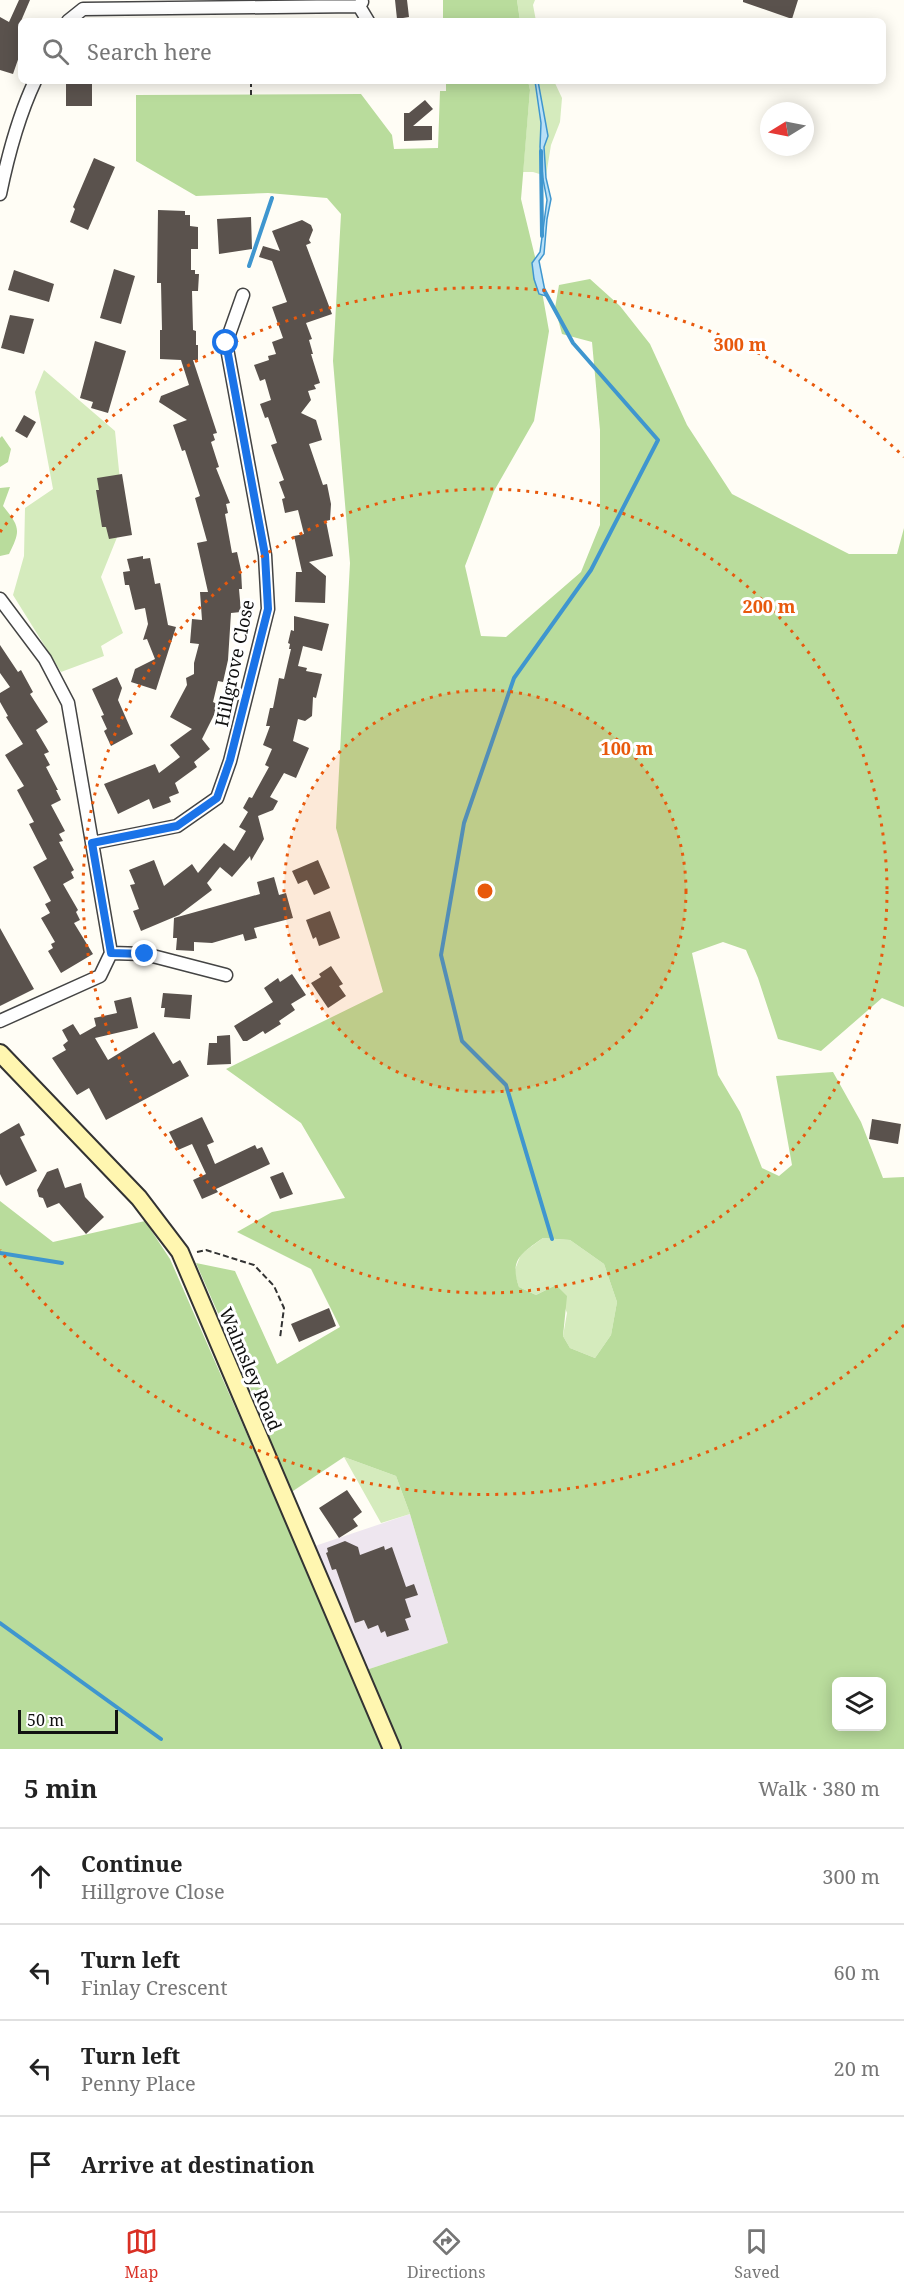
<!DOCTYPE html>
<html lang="en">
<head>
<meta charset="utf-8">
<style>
  body { margin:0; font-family:"Noto Serif",serif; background:#f2f2f2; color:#222 }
  .controls { position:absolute; right:18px; bottom:18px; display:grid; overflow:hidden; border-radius:9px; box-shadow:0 3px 15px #0003 }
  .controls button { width:54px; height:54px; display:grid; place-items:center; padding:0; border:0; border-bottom:2px solid #e0e0e0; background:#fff; color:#222; font:30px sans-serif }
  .compass { position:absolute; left:760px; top:102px; width:54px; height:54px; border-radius:50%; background:#fff; box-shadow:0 3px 15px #0003; rotate:260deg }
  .scale { position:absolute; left:18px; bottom:15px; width:100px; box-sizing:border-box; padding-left:6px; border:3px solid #111; border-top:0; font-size:16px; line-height:21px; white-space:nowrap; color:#111; -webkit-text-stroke:4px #fff; paint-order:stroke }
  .stop { position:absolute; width:18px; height:18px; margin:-14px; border:4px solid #1a73e8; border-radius:50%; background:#fff }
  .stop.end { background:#1a73e8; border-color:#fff; box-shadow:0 2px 6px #0008 }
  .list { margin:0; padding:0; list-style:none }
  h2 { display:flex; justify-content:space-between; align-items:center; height:78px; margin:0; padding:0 24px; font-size:26px }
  h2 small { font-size:20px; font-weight:400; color:#767676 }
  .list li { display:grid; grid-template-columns:39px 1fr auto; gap:18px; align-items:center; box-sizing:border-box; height:96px; padding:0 24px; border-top:2px solid #e0e0e0 }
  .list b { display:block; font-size:22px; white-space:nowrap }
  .list p { margin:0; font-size:20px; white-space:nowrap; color:#767676 }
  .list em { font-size:20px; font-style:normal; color:#767676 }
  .icon { flex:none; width:33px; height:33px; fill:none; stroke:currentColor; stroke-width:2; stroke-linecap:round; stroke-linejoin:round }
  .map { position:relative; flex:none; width:904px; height:1749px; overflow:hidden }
  .search { position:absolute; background:#fff; box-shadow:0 3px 15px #0003; left:18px; right:18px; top:18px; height:66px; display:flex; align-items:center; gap:15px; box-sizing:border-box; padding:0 21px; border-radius:9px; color:#767676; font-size:22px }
  .sheet { height:462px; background:#fff }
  nav { display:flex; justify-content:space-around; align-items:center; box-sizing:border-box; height:84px; border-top:2px solid #e0e0e0; background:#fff; font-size:16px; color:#767676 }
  nav a { display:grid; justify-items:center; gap:3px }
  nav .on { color:#d93025 }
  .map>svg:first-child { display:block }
</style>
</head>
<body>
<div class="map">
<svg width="904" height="1749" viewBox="0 0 904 1749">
  <rect width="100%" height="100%" fill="#fffdf5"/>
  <path fill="#eee6ef" d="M410,1514l38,129 -85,28 -51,-124z"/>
  <path fill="#d5ebbd" d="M517,0h18l-2,5 3,16h-16z
    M528,81h26l8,17 -2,24 -9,23 -5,31 -13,-4h-10l7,-82z
    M44,370l71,61 9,89 -23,57 22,56 -22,13 3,10 -43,16 -48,-77 11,-39 1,-48 28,-19 -18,-97z
    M543,1238l27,2 34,24 13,38 -6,33 -16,23 -25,-10 -7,-12 4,-23 -11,-28 -20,10 -17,-8 -5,-15 7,-18z
    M344,1457l52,19 14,38 -29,9z"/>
  <path fill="#b9dc9c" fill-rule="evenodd" d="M443,0h74l3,21h-77z
    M446,81h82l2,9 -9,109 17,70 11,62 -15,90 -40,70 -29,75 16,70 25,1 75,-65 19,-47v-95l-8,-88 -30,-8 -7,-26 4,-23 31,-6 30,27 30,38 37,81 45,69 117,60h48l7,-26v479l-22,-9 -61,53 -43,-12 -20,-61 -12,-28 -23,-8 -31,11 26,122 22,37 22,56 17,8 13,-11 -16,-89 57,-4 28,50 22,56 21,-1v572h-506l-35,-78 85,-28 -38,-129 -14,-38 -52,-19 -54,36 -42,-111 -52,-119 39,8 42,93 63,-37 -29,-58 -74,-37 35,-20 73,-14 -44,-75 -75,-54 157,-77 -47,-164 14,-265 -17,-202 8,-147 -14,-16 -59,-5 -72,3 -60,-35v-66l225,-1 31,41 2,14 44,-1 2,-57h6zM543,1238l27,2 34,24 13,38 -6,33 -16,23 -25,-10 -7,-12 4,-40 -11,-11 -20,10 -17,-8c-10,-28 3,-34 24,-49zM836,1682h46v44h-46z
    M2,436l9,13 -3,13 -8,5v-29z
    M10,487l-7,19c17,21 18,24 6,48l-9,2v-68z
    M0,1201l53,41 92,-21 25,38 215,490h-385z"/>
  <path fill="#b9e0f7" stroke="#3f96cf" stroke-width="1.5" d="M535,81h3l10,55 -4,11 2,31 5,21 -4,20 -3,35 -5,7 7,35 -7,-2 -5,-15 -2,-16 8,-11 7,-52 -4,-21 -3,-32 1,-24z"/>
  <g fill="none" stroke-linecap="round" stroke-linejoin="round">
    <path stroke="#3f96cf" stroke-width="4" d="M541,151l1,85
      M249,266l23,-68
      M544,290l29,53 85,97 -67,130 -77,108 -50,145 -23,132 21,86 44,44 46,154
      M0,1253l62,10
      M0,1623l161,116"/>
  </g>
  <path fill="#5a524d" d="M19,0h11l-9,21v30l-8,23 -13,-4v-53l9,5z
    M395,0h12l2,17 -12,2z
    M743,0h55l-6,19 -49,-17z
    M66,81h26v25h-26z
    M425,100l8,9 -20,17h19v14l-28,1v-28h5z
    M94,158l21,9 -27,63 -18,-8 5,-13 -2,-2z
    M158,210l27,1v4h5v11l8,1v22h-7v21h4v4h4l-1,17h-6l1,39 3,1v14h2v15h-5l24,73 -4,1 2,6 -4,2 8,25 -3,1 14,35 -4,1 2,9 -3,1 7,39 5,-1 4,18 1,19h-3l2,23 -10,1 -3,47 -5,22 -5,-1 -5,21 6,3 -17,34 8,10 -16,13 3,5 -22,16 4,10 -10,4 2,5 -18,7 -4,-10 -31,15 -14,-30 51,-20 4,9 21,-16 -10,-12 22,-16 -22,-12 17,-32 -1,-7 8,-4v-11l5,-19 -9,-1 2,-24 10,1 -2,-28h8l-11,-49 10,-2 -12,-43 5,-2 -15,-46 -3,1 -9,-26 14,-5 -28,-18 2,-6 28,-11 -8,-25 -21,-1v-29h2l-1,-47h-4z
    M251,217l1,32 -33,5 -2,-35z
    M302,220l9,5 2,5 -4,10 2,3 -5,2 26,69 -26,9 6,16 -3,1 4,14h-2l9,29 -6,2 2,4 -8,2 3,9 -10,13 15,7 6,20 -13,4 14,41 4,-1 4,20 -1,16 -4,1 7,35 -24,6 17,14 -1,27 -30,-1 1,-30h6l-8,-36 10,-2 -6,-24 -13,3 -3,-14 3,-1 -6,-16 5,-2 -13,-35 6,-2 -9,-26 -3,1 -5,-14 11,-4 -6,-21 -5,2 -6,-16 15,-5 -1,-4 8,-2 -4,-12 11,-4 -11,-31 15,-5 -15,-41 -13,-4 4,-11 17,5 -8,-20z
    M114,269l21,7 -14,48 -21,-6z
    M14,270l40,14 -5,18 -41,-12z
    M10,315l24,4 -10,35 -23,-6z
    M95,341l31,10 -18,62 -17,-5 2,-6 -13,-4z
    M24,415l12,7 -9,16 -12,-7z
    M122,474l10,61 -23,4 -3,-12h-4l-6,-37h3l-2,-12z
    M143,556v3l7,-1 5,26 5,-1 8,42 8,2 -20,63 -25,-8 4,-13 20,-10 -8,-20 -4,1 5,-16 -3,-16 -10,2 -6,-25h-4l-2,-13 7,-1 -3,-12z
    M294,616l35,8 -7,27 -19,-5 -5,20 9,2 -1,3 16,3 -6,24 -3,-1 -1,19 -7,5 -7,-2 -5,22 16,7 -13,30 -12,-5 -14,24 8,4 -5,9 -15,6 6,23 -13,22 -1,-5 -18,21 -12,-10 -13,16 5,7 -33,25 -38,16 -8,-20 6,-2 -9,-24 5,-1 -6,-14 25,-10 10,26 28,-22 6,9 26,-30 10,8 12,-20 -7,-4 9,-15 -5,-4 6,-11 3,1 17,-31 -4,-2 7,-16 -9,-4 7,-19h-4l4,-18h3l6,-30 5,1 7,-30h-2l1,-5 -2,-1 3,-13 3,1z
    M0,645l18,27 3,-2 12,22 -3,2 18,28 -12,8 13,22 -5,2 6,11 -4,2 12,23h-2l5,10 -10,5 14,26 -6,3 4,7 -4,1 15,28 -3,2 3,6 -11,6 15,26 -2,2 4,8 -6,3 19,31 -32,19 -13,-22 5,-3 -2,-4 4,-2 -14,-24 9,-5 -5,-9 6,-3 -18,-34 14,-8 -18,-35 5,-2 -17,-32 7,-4 -19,-31 18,-11 -17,-27 2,-1 -8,-14v-9l10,-6 -10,-14z
    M117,677l5,11 -4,12 15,34 -22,12 -7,-15 3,-2 -6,-13 3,-1 -12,-26z
    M318,860l12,28 -16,7 -7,-15 -9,4 -6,-13z
    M274,877l5,18 7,-2 7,25 -39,10 3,10 -12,3 -2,-7 -31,9 -18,-1v9l-18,-1 1,-12h-4l1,-20 86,-24 -3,-12z
    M330,911l10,27 -21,8 -3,-9 -3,2 -7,-19z
    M0,928l34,61 -34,17z
    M331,966l12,18 -4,2 7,10 -18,12 -17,-25 10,-6 -2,-3z
    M292,974l14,21 -15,9 4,6 -16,11 2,3 -16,10 -2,-3 -16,10h-4l-9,-15 39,-24 -9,-14 14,-10 2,4z
    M163,993l29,2 -2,24 -26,-2 1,-9h-4z
    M131,997l7,31 -43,10 13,22 46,-28 19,32 7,-4 9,16 -83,44 -17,-32 -12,7 -25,-37 14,-8 -3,-5 5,-4 -6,-11 11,-6 7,11 16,-9 -2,-8 23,-5 -3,-12z
    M230,1035l1,29 -24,1 2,-22h8v-7z
    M202,1117l12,25 -7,3 8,19 40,-19 2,4 5,-2 8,17 -54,25 2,3 -16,7 -9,-19 13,-6 -14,-30 -14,6 -9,-18z
    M872,1119l29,5 -3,20 -29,-5z
    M19,1123l6,12 -5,2 17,34 -31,15 -6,-12v-40z
    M58,1168l7,20 16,-5 4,14 19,20 -18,17 -27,-31 -12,5 -4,-10 -4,-1 -2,-7 10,-18z
    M283,1172l10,22 -13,5 -10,-22z
    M329,1308l7,18 -37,16 -8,-18z
    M347,1490l15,22 -9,7 5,7 -19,12 -20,-30z
    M345,1541l13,6 2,8 24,-9 1,4 7,-3 14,40 8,-3 4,11 -13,4 6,18 -6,2 4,11 -22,7 -2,-6 -4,2 -3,-8 -10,4 -4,-9 -9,3 -19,-54 -4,1 -6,-17 2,-1 -1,-4z"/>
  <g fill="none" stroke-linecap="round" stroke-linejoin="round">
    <g stroke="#444" stroke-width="15">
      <path id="street" d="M362,2l-3,4 9,15
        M68,21l15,-12 276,-3
        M0,194c8,-39 18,-77 35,-113
        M0,599l45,60 23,44 43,250 -11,23 -100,45
        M92,843l85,-17 40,-28 13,-37 38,-152 -3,-54 -39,-212 17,-48
        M111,953l34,1 81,21"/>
    </g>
    <g stroke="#333" stroke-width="20">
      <path id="secondary" d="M0,1053l139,145 41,54 212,497"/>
    </g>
    <path stroke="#333" stroke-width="2" stroke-dasharray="6 3" stroke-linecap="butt" d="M251,81v14
      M197,1252l9,-2 48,15 20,21 10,22 -4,30"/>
    <use href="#street" stroke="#fff" stroke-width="12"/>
    <use href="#secondary" stroke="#fff6b0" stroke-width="16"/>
  </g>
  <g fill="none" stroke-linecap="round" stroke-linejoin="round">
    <path stroke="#1a73e8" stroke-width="8" d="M145,954l-34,-1 -19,-110 85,-17 40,-28 13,-38 38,-151 -3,-54 -39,-212"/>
  </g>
  <circle cx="485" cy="891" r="201" fill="#e8590c" fill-opacity=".12"/>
  <g fill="none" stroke="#e8590c" stroke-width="3" stroke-dasharray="3 6">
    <circle cx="485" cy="891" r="201"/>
    <circle cx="485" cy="891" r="402"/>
    <path d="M904 1325A603 603 0 0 1 0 1250M0 532A603 603 0 0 1 904 457"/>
  </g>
  <g text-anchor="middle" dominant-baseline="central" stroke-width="6" stroke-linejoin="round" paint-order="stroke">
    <g font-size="18" fill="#111" stroke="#fff">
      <text transform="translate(234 663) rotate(-78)">Hillgrove Close</text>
      <text transform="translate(251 1369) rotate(67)">Walmsley Road</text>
    </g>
  </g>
  <circle cx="485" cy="891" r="9" fill="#e8590c" stroke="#fff" stroke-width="3"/>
  <g font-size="18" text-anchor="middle" font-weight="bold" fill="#e8590c" stroke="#fff" stroke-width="6" stroke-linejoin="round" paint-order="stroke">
    <text x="740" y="351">300 m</text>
    <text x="769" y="613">200 m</text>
    <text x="627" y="755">100 m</text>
  </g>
</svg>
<div class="controls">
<button><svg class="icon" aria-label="layers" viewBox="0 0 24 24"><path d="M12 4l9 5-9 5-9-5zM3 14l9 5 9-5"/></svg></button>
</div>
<svg class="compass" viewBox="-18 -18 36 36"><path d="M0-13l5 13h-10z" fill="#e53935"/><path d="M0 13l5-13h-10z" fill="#767676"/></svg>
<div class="scale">50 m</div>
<div class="stop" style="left:226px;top:343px"></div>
<div class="stop end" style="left:145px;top:954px"></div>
<div class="search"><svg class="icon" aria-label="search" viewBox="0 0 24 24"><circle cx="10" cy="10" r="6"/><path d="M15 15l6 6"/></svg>Search here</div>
</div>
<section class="sheet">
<h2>5 min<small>Walk · 380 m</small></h2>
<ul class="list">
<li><svg class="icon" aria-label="ahead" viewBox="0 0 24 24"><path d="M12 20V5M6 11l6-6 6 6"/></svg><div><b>Continue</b><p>Hillgrove Close</p></div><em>300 m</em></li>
<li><svg class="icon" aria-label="left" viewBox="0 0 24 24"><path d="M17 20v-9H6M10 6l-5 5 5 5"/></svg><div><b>Turn left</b><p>Finlay Crescent</p></div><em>60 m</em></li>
<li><svg class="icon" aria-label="left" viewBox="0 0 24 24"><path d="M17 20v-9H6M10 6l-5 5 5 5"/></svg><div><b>Turn left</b><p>Penny Place</p></div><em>20 m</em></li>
<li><svg class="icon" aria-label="arrive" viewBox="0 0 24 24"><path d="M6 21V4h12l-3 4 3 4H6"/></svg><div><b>Arrive at destination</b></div></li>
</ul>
</section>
<nav>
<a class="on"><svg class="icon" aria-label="map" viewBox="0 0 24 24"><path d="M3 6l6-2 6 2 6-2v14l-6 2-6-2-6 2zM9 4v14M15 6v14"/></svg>Map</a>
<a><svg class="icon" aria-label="directions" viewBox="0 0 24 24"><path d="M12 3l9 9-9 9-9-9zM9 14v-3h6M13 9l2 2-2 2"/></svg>Directions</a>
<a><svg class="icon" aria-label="saved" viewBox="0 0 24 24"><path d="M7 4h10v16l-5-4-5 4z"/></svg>Saved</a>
</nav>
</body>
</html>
